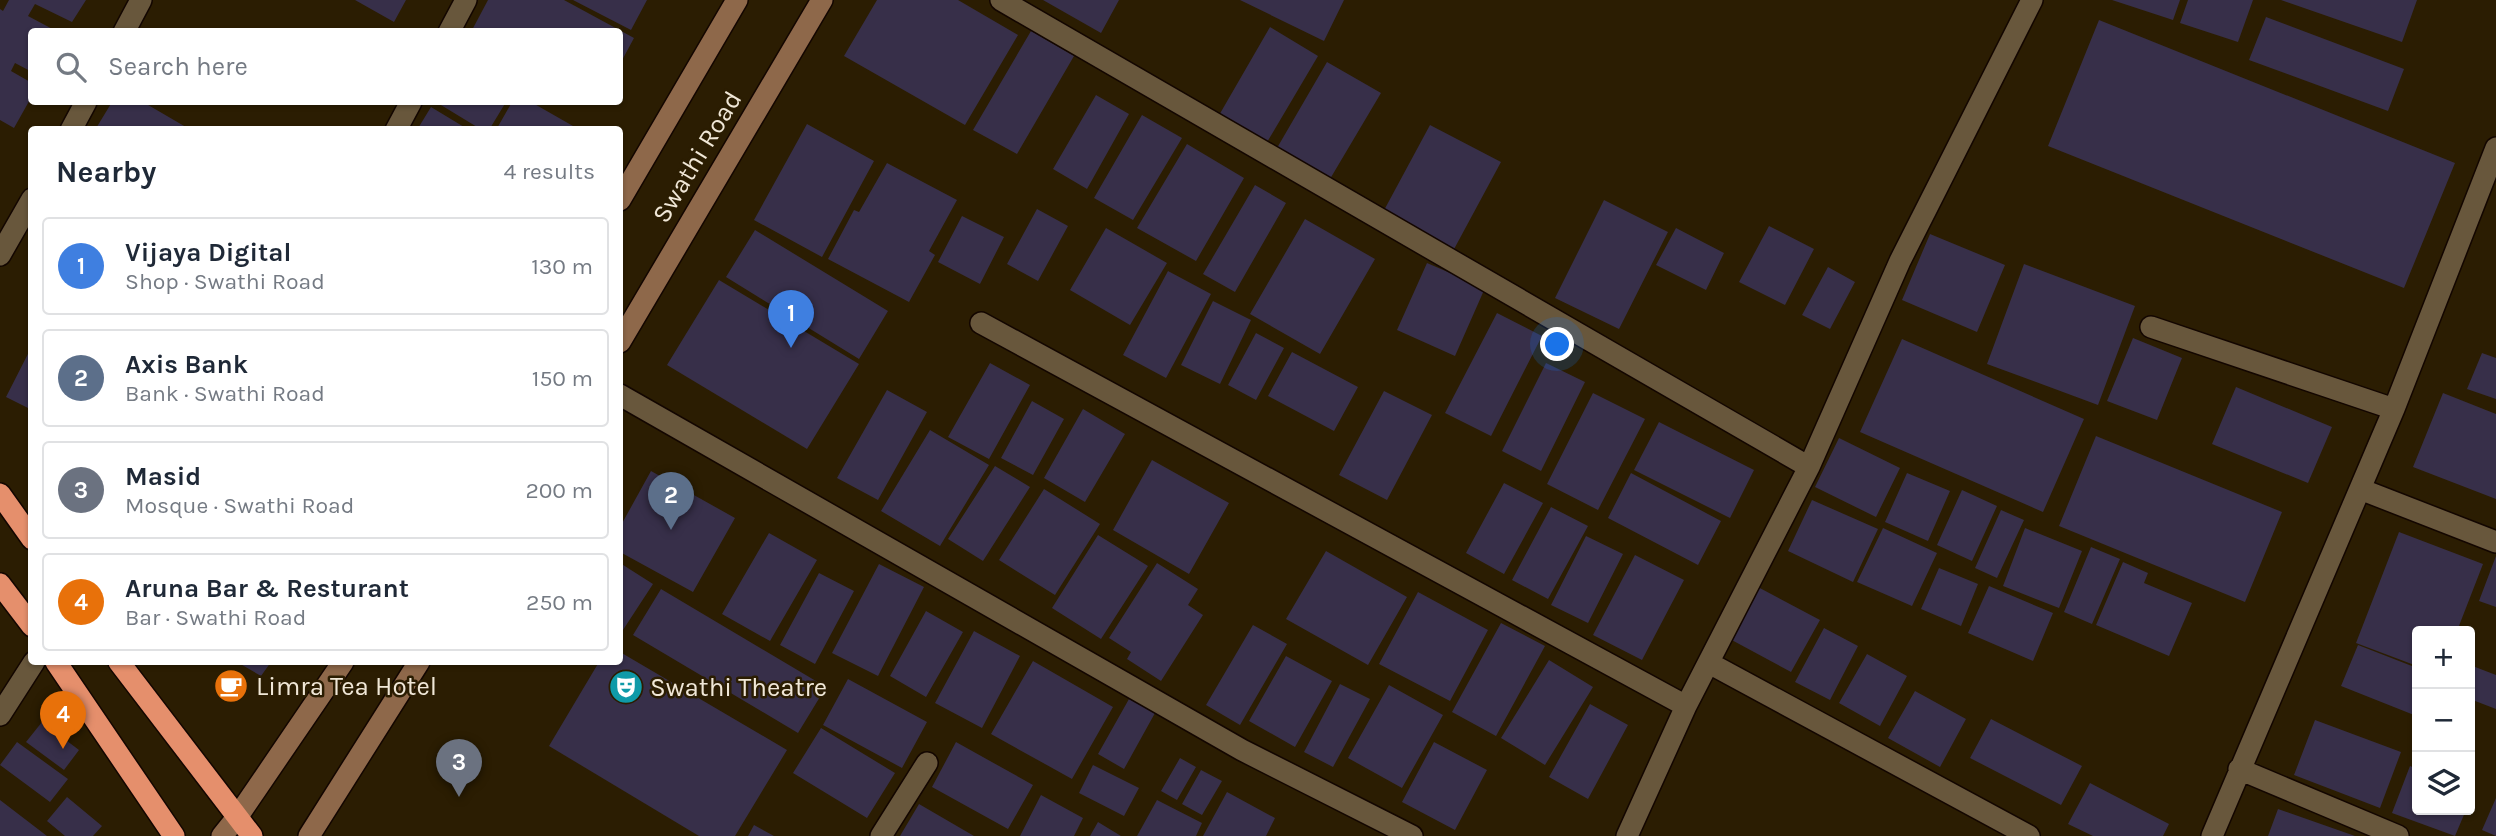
<!DOCTYPE html>
<html lang="en">
<head>
<meta charset="utf-8">
<style>
  body { margin:0; font-family:Karla,sans-serif; background:#f2f2f3; color:#1f2937 }
  .controls { position:absolute; right:21px; bottom:21px; display:grid; overflow:hidden; border-radius:7px; box-shadow:0 2px 5px #0004 }
  .controls button { width:63px; height:63px; display:grid; place-items:center; padding:0; border:0; border-bottom:2px solid #e0e1e3; background:#fff; color:#1f2937; font:35px sans-serif }
  .you { position:absolute; left:1558px; top:345px; width:24px; height:24px; margin:-18px; border:5px solid #fff; border-radius:50%; background:#1a73e8; box-shadow:0 0 0 10px #1a73e833 }
  .badge { display:grid; place-items:center; width:46px; height:46px; border-radius:50%; background:#3a7372; color:#fff; font-size:23px; font-weight:700 }
  .pin { position:absolute; translate:-50% -58px; filter:drop-shadow(0 2px 4px #0008) }
  .pin::after { content:''; position:absolute; top:37px; width:24px; height:21px; background:inherit; clip-path:polygon(0 0,100% 0,50% 100%) }
  .list { margin:0; padding:0; list-style:none }
  h2 { display:flex; justify-content:space-between; align-items:center; height:91px; margin:0; padding:0 28px; font-size:30px }
  h2 small { font-size:23px; font-weight:400; color:#747a83 }
  .list li { display:grid; grid-template-columns:46px 1fr auto; gap:21px; align-items:center; box-sizing:border-box; height:98px; margin:0 14px 14px; padding:0 14px; border:2px solid #e0e1e3; border-radius:7px }
  .list b { display:block; font-size:26px; white-space:nowrap }
  .list p { margin:0; font-size:23px; white-space:nowrap; color:#747a83 }
  .list em { font-size:23px; font-style:normal; color:#747a83 }
  .icon { flex:none; width:38px; height:38px; fill:none; stroke:currentColor; stroke-width:2; stroke-linecap:round; stroke-linejoin:round }
  .map { position:relative; flex:none; width:2496px; height:836px; overflow:hidden }
  .search { position:absolute; background:#fff; box-shadow:0 2px 5px #0004; left:28px; top:28px; width:595px; height:77px; display:flex; align-items:center; gap:18px; box-sizing:border-box; padding:0 24px; border-radius:7px; color:#747a83; font-size:26px }
  .panel { position:absolute; background:#fff; box-shadow:0 2px 5px #0004; left:28px; top:126px; width:595px; height:539px; border-radius:7px }
  .map>svg:first-child { display:block }
</style>
</head>
<body>
<div class="map">
<svg width="2496" height="836" viewBox="0 0 2496 836">
  <rect width="100%" height="100%" fill="#2b1d02"/>
  <path fill="#372f49" d="M9,0h77l-14,22 -37,-18 -7,12 30,16h-26v40l-17,-9 -4,8 21,12v13l-18,32 -14,-8v-111l3,2z
    M355,0h51l-12,22z
    M488,0h76l70,38 -14,26v-32h-149z
    M573,0h74l-16,30z
    M877,0h81l60,35 -53,90 -121,-69z
    M1043,0h76l-18,33z
    M1240,0h104l-20,41z
    M2112,0h68l-7,20z
    M2188,0h65l-15,42 -58,-19z
    M2281,0h136l-15,42z
    M2266,17l138,52 -16,42 -139,-51z
    M2099,20l356,143 -51,125 -356,-142z
    M1270,27l48,29 -52,88 -48,-27z
    M1031,31l43,25 -57,98 -44,-24z
    M1327,62l54,31 -51,86 -53,-31z
    M1096,95l33,19 -42,75 -34,-20z
    M112,102h31l48,28h-96z
    M436,102h70l-17,28h-7z
    M512,102h19l49,28h-84z
    M431,107l38,23h-52z
    M1142,115l40,23 -49,82 -39,-22z
    M807,124l67,37 -52,96 -68,-37z
    M1430,125l71,37 -48,89 -71,-37z
    M1187,144l57,34 -48,83 -59,-33z
    M887,163l70,37 -28,51 6,4 -26,47 -81,-43 26,-49 5,2z
    M1255,185l31,18 -51,89 -32,-18z
    M1604,200l64,32 -49,97 -64,-31z
    M1037,209l31,17 -30,55 -31,-17z
    M962,216l42,21 -24,47 -42,-22z
    M1305,219l70,40 -55,95 -70,-40z
    M1769,226l45,23 -29,56 -46,-23z
    M1106,228l61,35 -37,62 -60,-35z
    M1676,228l48,25 -18,37 -50,-25z
    M755,230l133,81 -29,48 -133,-82z
    M1930,234l75,31 -28,67 -75,-32z
    M1427,263l58,25 -30,68 -58,-26z
    M2024,264l111,42 -37,99 -111,-41z
    M1828,267l27,15 -25,47 -28,-14z
    M1168,271l43,23 -45,84 -43,-23z
    M719,280l140,84 -52,85 -140,-84z
    M1213,301l38,19 -31,64 -39,-19z
    M1497,313l45,23 -51,100 -46,-23z
    M1256,333l28,15 -28,52 -28,-15z
    M2133,338l49,20 -25,62 -50,-19z
    M1902,339l182,80 -41,93 -183,-80z
    M32,346v64l-26,-13z
    M1292,352l66,35 -24,44 -66,-35z
    M2482,353l14,5v41l-29,-10z
    M990,363l40,22 -41,74 -41,-22z
    M1546,363l39,19 -44,89 -39,-20z
    M2236,387l96,40 -24,56 -96,-39z
    M887,390l40,22 -49,88 -41,-22z
    M1384,391l48,24 -45,85 -48,-25z
    M1593,393l52,26 -47,91 -51,-26z
    M2443,393l53,21v85l-83,-32z
    M1032,401l32,18 -31,56 -32,-17z
    M1083,409l42,25 -40,68 -41,-24z
    M1659,422l95,48 -24,48 -96,-48z
    M930,430l59,35 -49,81 -59,-35z
    M2096,436l186,76 -37,90 -186,-76z
    M1839,438l61,30 -24,49 -61,-30z
    M1152,460l77,43 -40,71 -76,-44z
    M995,466l35,21 -47,74 -35,-22z
    M651,471l84,47 -42,74 -73,-40v-25z
    M1631,473l90,48 -23,44 -90,-47z
    M1907,473l43,18 -22,50 -43,-19z
    M1504,483l39,20 -39,71 -38,-21z
    M1044,489l56,35 -45,71 -56,-35z
    M1962,490l35,16 -25,55 -35,-16z
    M1812,500l66,29 -25,53 -65,-31z
    M1551,507l37,19 -40,73 -36,-19z
    M2001,510l23,10 -27,58 -22,-10z
    M1883,528l54,25 -25,53 -55,-24z
    M2025,528l57,23 -23,57 -56,-22z
    M2399,532l84,32 -26,67h-40v35l-61,-23z
    M769,533l48,27 -47,81 -48,-27z
    M1098,535l50,31 -47,73 -49,-31z
    M1586,536l37,18 -35,69 -37,-18z
    M2091,547l29,12 -28,65 -28,-12z
    M1326,551l81,46 -39,68 -82,-46z
    M1635,555l49,25 -42,80 -49,-25z
    M2496,556v51l-17,-6z
    M2123,562l25,11 -4,10 48,20 -23,53 -73,-31z
    M620,563l33,21 -32,49 -1,-1z
    M1157,563l41,26 -10,16 15,10 -42,66 -34,-22 4,-7 -22,-14z
    M879,564l45,23 -46,89 -46,-23z
    M1939,568l39,16 -17,42 -40,-17z
    M819,573l35,18 -39,73 -35,-19z
    M1756,586l64,34 -29,52 -63,-34z
    M1989,586l64,27 -20,48 -65,-28z
    M661,589l165,98 -28,46 -165,-98z
    M1418,592l70,38 -38,71 -71,-37z
    M926,611l37,21 -37,65 -36,-21z
    M1501,623l44,23 -49,90 -44,-24z
    M1253,625l34,19 -47,81 -34,-20z
    M1824,628l34,18 -28,54 -35,-18z
    M974,631l46,25 -38,72 -47,-25z
    M2358,645l59,23v39l-3,8 -73,-29z
    M620,652l167,98 -52,86h-36l-150,-90 50,-84h21z
    M1867,654l40,22 -27,50 -41,-23z
    M1286,656l46,25 -37,66 -46,-26z
    M1549,660l44,27 -48,78 -44,-27z
    M1033,661l80,46 -41,72 -81,-45z
    M237,662h34l-10,14z
    M2470,665l26,10v34l-26,-10z
    M848,679l79,43 -25,46 -79,-43z
    M1340,684l30,15 -37,68 -29,-15z
    M1389,685l54,30 -41,73 -54,-30z
    M1915,691l51,28 -26,48 -52,-29z
    M1129,699l26,14 -31,56 -26,-15z
    M1590,704l38,21 -40,74 -39,-22z
    M1991,719l91,47 -21,39 -91,-47z
    M2315,720l86,32 -21,56 -86,-33z
    M42,722l37,28 -15,20 -38,-28z
    M821,728l74,45 -28,45 -74,-45z
    M17,742l51,37 -18,23 -50,-37z
    M956,742l77,43 -25,44 -76,-42z
    M1434,742l53,28 -32,60 -53,-28z
    M1180,758l16,9 -19,33 -16,-9z
    M1093,765l46,23 -15,28 -45,-23z
    M2410,766l7,3v41h49l-11,26 -63,-23z
    M1201,770l21,11 -20,34 -20,-11z
    M2090,783l79,41 -6,12h-70l-25,-12z
    M1227,792l48,26 -9,18h-63z
    M1041,795l42,23 -9,18h-54z
    M67,797l35,29 -9,10h-28l-18,-15z
    M2496,798v38l-14,-6z
    M0,800l47,36h-47z
    M1157,800l45,23 -6,13h-59z
    M919,804l55,32h-74z
    M2278,809l77,27h-87z
    M1098,822l23,14h-31z
    M754,825l20,11h-26z"/>
  <g fill="none" stroke-linecap="round" stroke-linejoin="round">
    <g stroke="#130600" stroke-width="24">
      <path id="street" d="M1001,0l808,467
        M124,32l17,-32
        M449,32l17,-32
        M71,130l15,-28
        M396,130l15,-28
        M0,255l32,-56
        M981,323l705,383
        M2151,327l243,82
        M620,395l622,355 170,86
        M2360,489l136,53
        M1709,663l320,173
        M0,715l34,-53
        M2239,769l159,67
        M881,836l46,-73
        M1627,836l59,-130 123,-239 91,-206 132,-261
        M2212,836l182,-427 102,-261"/>
    </g>
    <g stroke="#130600" stroke-width="24">
      <path id="secondary" d="M620,200l117,-200
        M620,342l202,-342
        M222,836l16,-20 105,-154
        M309,836l110,-174"/>
    </g>
    <g stroke="#130600" stroke-width="24">
      <path id="highway" d="M0,494l32,45
        M0,584l32,42
        M56,662l118,174
        M119,662l133,174"/>
    </g>
    <use href="#street" stroke="#68573c" stroke-width="21"/>
    <use href="#secondary" stroke="#8e684a" stroke-width="21"/>
    <use href="#highway" stroke="#e58f6c" stroke-width="21"/>
  </g>
  <defs>
    <g id="cafe-disc" transform="scale(1.75)"><circle r="9.5" fill="#e8710a" stroke="#2b1d02"/><path d="M-5.5-4.5H6V0H3Q3 3.5 0 3.5H-2.5Q-5.5 3.5-5.5 0ZM3-3.2v2h1.7v-2ZM-6 4.5H4V6H-6Z" fill="#fff"/></g>
    <g id="theatre-disc" transform="scale(1.75)"><circle r="9.5" fill="#0f9aa8" stroke="#2b1d02"/><path d="M-5-5.5Q0-4 5-5.5V0Q5 5 0 6Q-5 5-5 0ZM-3.3-2.5H-1v1.5H-3.3ZM1-2.5H3.3v1.5H1ZM-2.8 1Q0 5.5 2.8 1Z" fill="#fff"/></g>
  </defs>
  <g fill-rule="evenodd">
    <use href="#cafe-disc" x="231" y="686"/>
    <use href="#theatre-disc" x="626" y="687"/>
  </g>
  <g text-anchor="middle" dominant-baseline="central" stroke-width="5" stroke-linejoin="round" paint-order="stroke">
    <g font-size="26" fill="#f0e7d7" stroke="#2b1d02">
      <text transform="translate(697 157) rotate(-59)">Swathi Road</text>
    </g>
    <g font-size="26" fill="#f0e7d7" stroke="#2b1d02" text-anchor="start">
      <text x="256" y="686">Limra Tea Hotel</text>
      <text x="650" y="687">Swathi Theatre</text>
    </g>
  </g>
</svg>
<div class="controls">
<button>+</button>
<button>−</button>
<button><svg class="icon" aria-label="layers" viewBox="0 0 24 24"><path d="M12 4l9 5-9 5-9-5zM3 14l9 5 9-5"/></svg></button>
</div>
<div class="you"></div>
<div class="pin badge" style="left:791px;top:348px;background:#3f7fe0">1</div>
<div class="pin badge" style="left:671px;top:530px;background:#5c6f8a">2</div>
<div class="pin badge" style="left:459px;top:797px;background:#6b7280">3</div>
<div class="pin badge" style="left:63px;top:749px;background:#e8710a">4</div>
<div class="search"><svg class="icon" aria-label="search" viewBox="0 0 24 24"><circle cx="10" cy="10" r="6"/><path d="M15 15l6 6"/></svg>Search here</div>
<section class="panel">
<h2>Nearby<small>4 results</small></h2>
<ul class="list">
<li><span class="badge" style="background:#3f7fe0">1</span><div><b>Vijaya Digital</b><p>Shop · Swathi Road</p></div><em>130 m</em></li>
<li><span class="badge" style="background:#5c6f8a">2</span><div><b>Axis Bank</b><p>Bank · Swathi Road</p></div><em>150 m</em></li>
<li><span class="badge" style="background:#6b7280">3</span><div><b>Masid</b><p>Mosque · Swathi Road</p></div><em>200 m</em></li>
<li><span class="badge" style="background:#e8710a">4</span><div><b>Aruna Bar &amp; Resturant</b><p>Bar · Swathi Road</p></div><em>250 m</em></li>
</ul>
</section>
</div>
</body>
</html>
